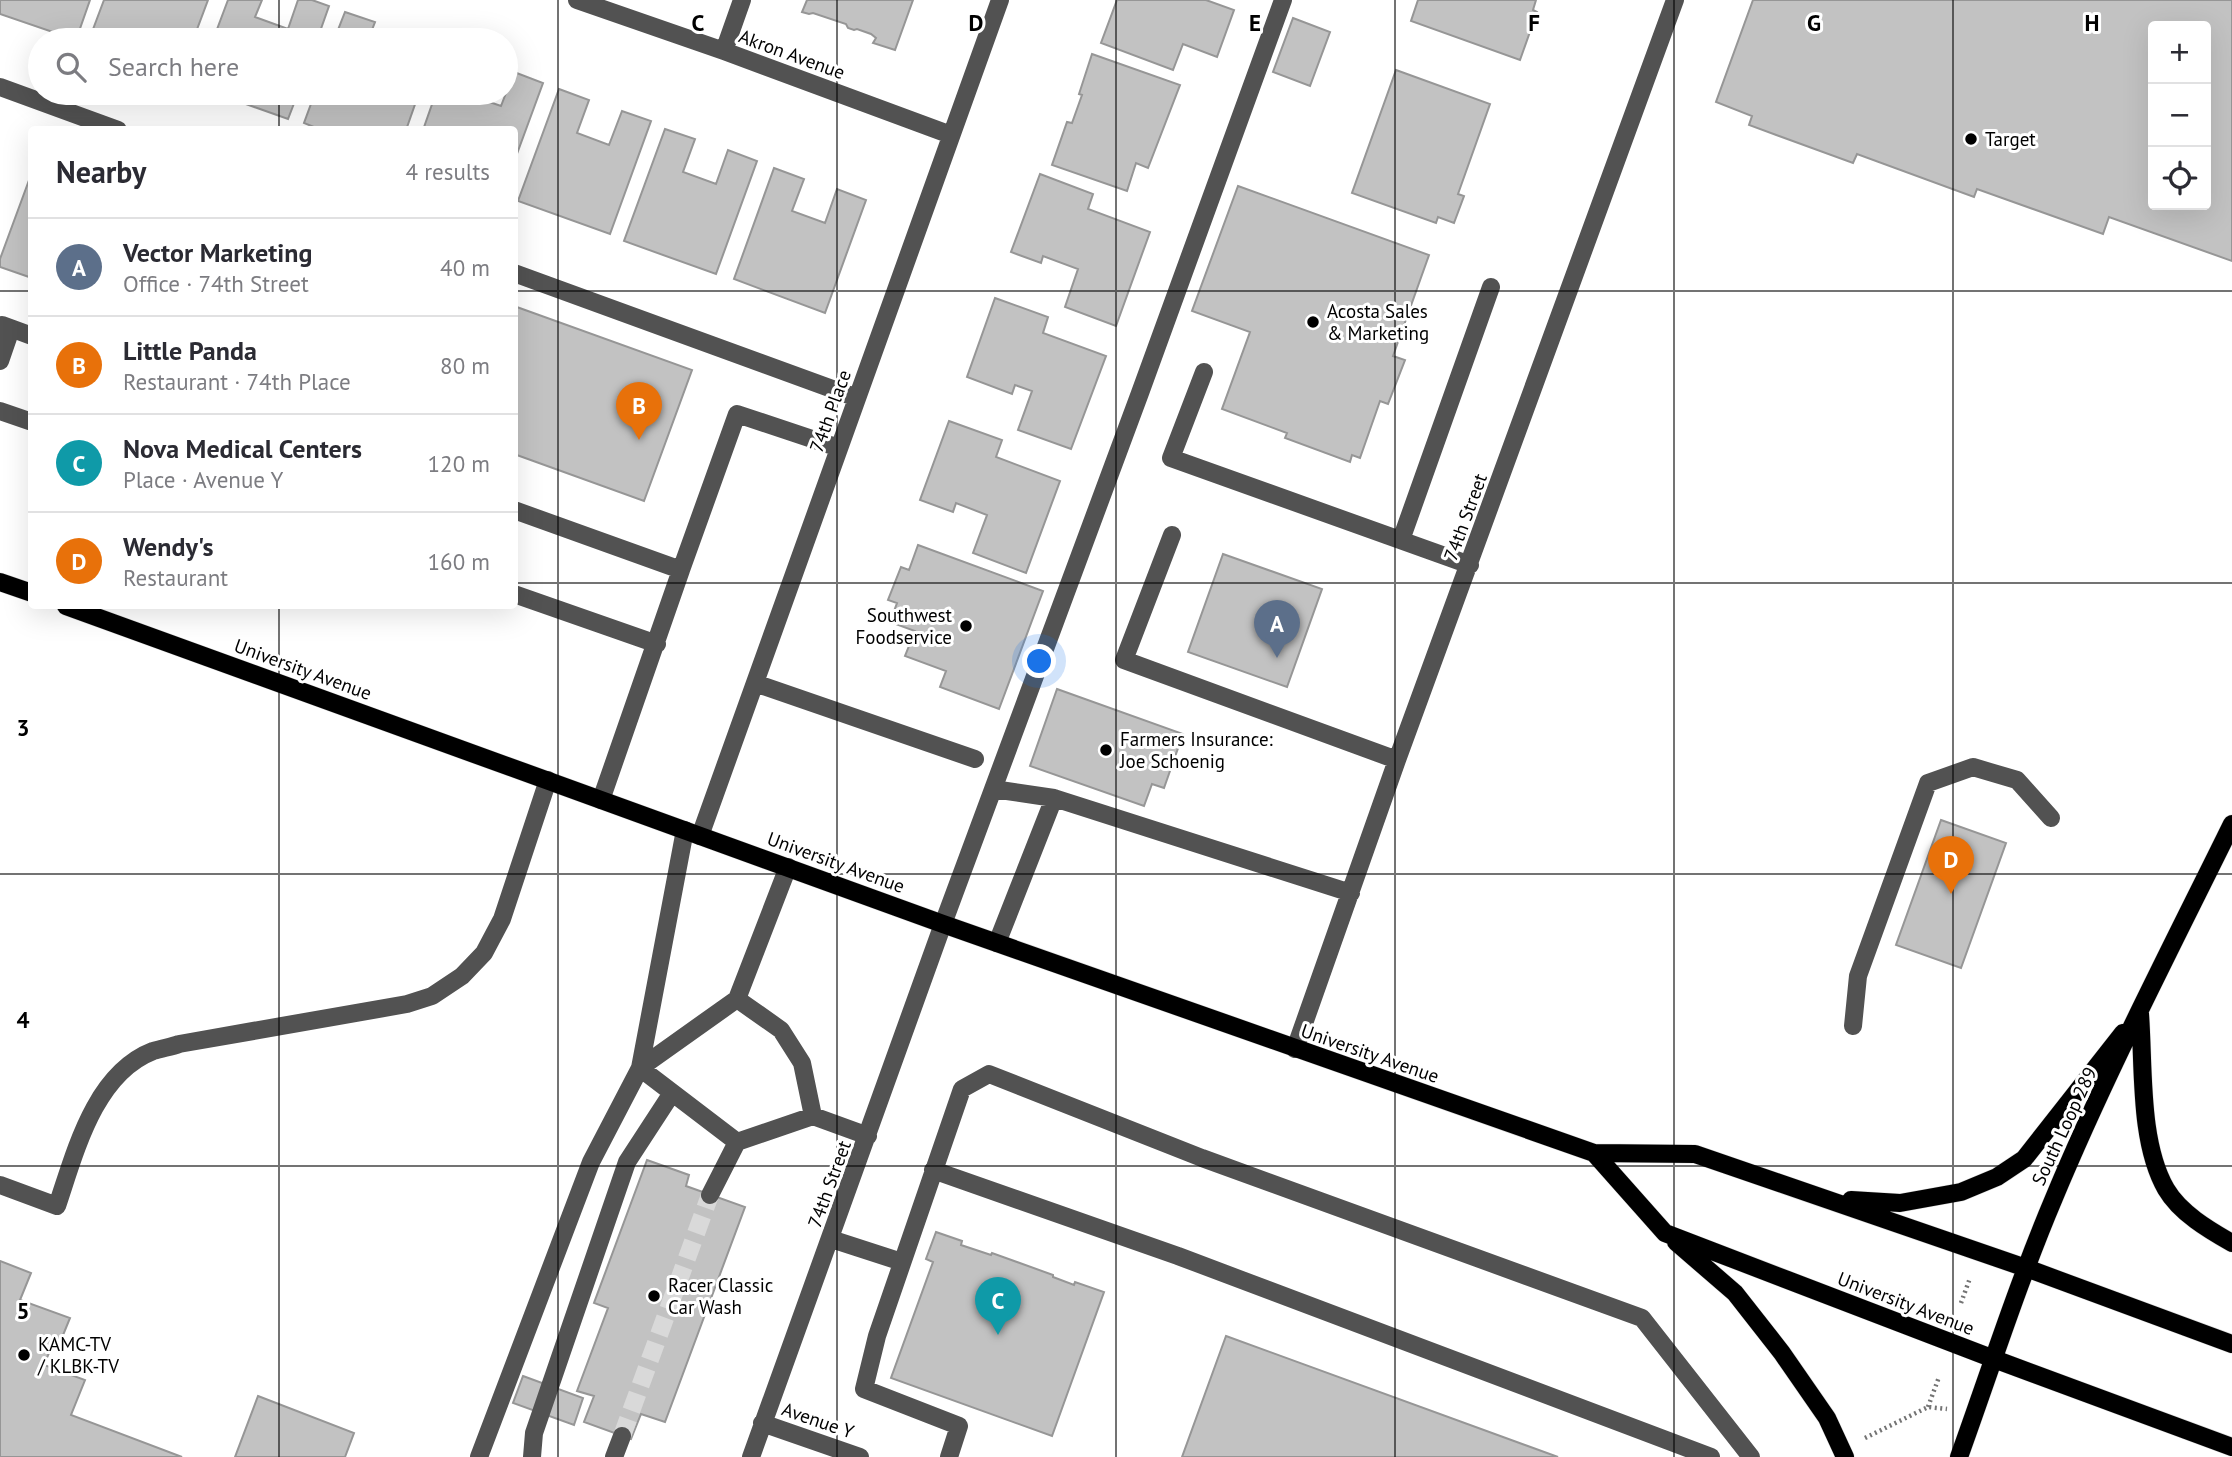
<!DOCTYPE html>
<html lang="en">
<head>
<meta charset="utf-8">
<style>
  body { margin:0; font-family:"PT Sans",sans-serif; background:#f7f7f7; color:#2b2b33 }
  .controls { position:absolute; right:21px; top:21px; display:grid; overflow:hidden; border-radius:7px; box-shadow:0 7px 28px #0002 }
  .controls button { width:63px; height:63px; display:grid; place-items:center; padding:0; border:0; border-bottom:2px solid #e1e1e2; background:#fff; color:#2b2b33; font:35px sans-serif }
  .you { position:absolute; left:1040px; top:662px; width:24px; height:24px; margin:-18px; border:5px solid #fff; border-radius:50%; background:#1a73e8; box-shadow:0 0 0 10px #1a73e833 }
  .badge { display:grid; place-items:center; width:46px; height:46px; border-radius:50%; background:#d93025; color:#fff; font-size:23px; font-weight:700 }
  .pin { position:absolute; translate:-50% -58px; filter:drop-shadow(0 2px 4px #0008) }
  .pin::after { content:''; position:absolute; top:37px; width:24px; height:21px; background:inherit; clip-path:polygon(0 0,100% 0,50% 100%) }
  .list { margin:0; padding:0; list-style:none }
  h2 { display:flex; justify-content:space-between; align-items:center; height:91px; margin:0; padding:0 28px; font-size:30px }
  h2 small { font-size:23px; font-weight:400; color:#7c7c81 }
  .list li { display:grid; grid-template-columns:46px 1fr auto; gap:21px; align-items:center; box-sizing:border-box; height:98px; padding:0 28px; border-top:2px solid #e1e1e2 }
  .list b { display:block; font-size:26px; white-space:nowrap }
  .list p { margin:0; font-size:23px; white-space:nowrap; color:#7c7c81 }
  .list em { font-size:23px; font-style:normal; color:#7c7c81 }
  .icon { flex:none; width:38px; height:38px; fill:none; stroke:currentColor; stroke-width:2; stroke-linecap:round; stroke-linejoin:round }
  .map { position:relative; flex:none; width:2232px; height:1457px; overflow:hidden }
  .search { position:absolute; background:#fff; box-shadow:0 7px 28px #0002; left:28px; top:28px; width:490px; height:77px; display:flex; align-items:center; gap:18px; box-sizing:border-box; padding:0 24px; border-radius:38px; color:#7c7c81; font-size:26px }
  .panel { position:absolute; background:#fff; box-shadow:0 7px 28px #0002; left:28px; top:126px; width:490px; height:483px; border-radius:7px }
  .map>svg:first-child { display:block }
</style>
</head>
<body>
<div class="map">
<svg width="2232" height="1457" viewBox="0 0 2232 1457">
  <rect width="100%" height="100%" fill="#fff"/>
  <path fill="#c2c2c2" stroke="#969696" stroke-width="2" fill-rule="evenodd" d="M0,0h90l-14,40 -76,-26z
    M104,0h104l-15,40h-104z
    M228,0h34l-7,17 33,12 10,-29h14l17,6 -12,34h-104z
    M807,0h106l-18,50 -22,-7 3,-5 -5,-4 -14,-5 -3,1 -6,-2 -2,-4 -33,-11 -4,1 -7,-2z
    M1117,0h89l28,10 -17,47 -34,-13 -10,26 -72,-27z
    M1418,0h118l-3,10 4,2 -17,48 -109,-39z
    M1753,0h479v261l-123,-44 -6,17 -126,-45 -3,8 -117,-43 -4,9 -104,-38 3,-9 -36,-14zM2153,26h53v179h-53z
    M345,12l30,10 -7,18h-34z
    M1293,18l37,14 -20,54 -37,-14z
    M407,33l21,7h-23z
    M1092,54l88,31 -32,83 -12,-5 -9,28 -75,-26 15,-43 5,1 10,-28 -3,-1z
    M1396,70l94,34 -32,90 6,2 -10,27 -16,-6 -2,6 -84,-30z
    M514,72l29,11 -29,79v-32h-91l13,-37h33v2l32,11z
    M559,89l30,11 -12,33 32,12 13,-34 29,10 -41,113 -92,-33z
    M215,93h83l-10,26z
    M315,93h104l-13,37h-85l-17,-7z
    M665,129l30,10 -12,33 33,12 12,-34 29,11 -41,113 -92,-33z
    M774,168l30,11 -12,32 33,12 12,-34 29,11 -41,113 -91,-34z
    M32,172v106l-32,-11v-8z
    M1040,174l53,20 -5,15 62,23 -34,94 -51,-19 13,-38 -35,-13 -2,7 -30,-11z
    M1238,186l191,69 -36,101 12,4 -17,44 -8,-3 -20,57 -8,-3 -2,7 -65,-24 2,-5 -65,-24 28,-77 -58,-21z
    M995,298l53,19 -5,16 63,23 -35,93 -53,-19 14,-39 -17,-6 -3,9 -45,-17z
    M514,306l178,64 -48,131 -130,-47z
    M949,421l53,19 -6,17 64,24 -34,92 -53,-20 14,-38 -31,-12 -3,9 -33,-12z
    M918,545l125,46 -44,118 -59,-22 6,-16 -41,-15 10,-25 -25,-9 7,-19 -9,-3 13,-33 8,3z
    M1223,554l99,35 -35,98 -99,-35z
    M1057,689l126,45 -19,54 -12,-4 -8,22 -114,-40z
    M1941,820l65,23 -45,125 -65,-23z
    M647,1160l42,15 -3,11 59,21 -80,215 -24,-8 -10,25 -47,-17 10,-26 -17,-5 31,-83 -14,-5z
    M936,1232l26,9 -1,4 30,10 1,-2 61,22v2l21,8 1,-3 29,10 -52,144 -161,-58 42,-116 -7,-3z
    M0,1261l31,12 -11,27 50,18 -11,27 -6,-2 -9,22 41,15 -14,35 111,42h-182z
    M1226,1336l332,121h-376z
    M523,1376l60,22 -9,27 -61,-22z
    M258,1396l96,37 -9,24h-110z"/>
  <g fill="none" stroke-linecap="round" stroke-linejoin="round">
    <path stroke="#d9d9d9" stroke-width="18" stroke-dasharray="18 9" stroke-linecap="butt" d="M622,1436l88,-241"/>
    <g stroke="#dbdbdb" stroke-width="19">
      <path id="major" d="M0,582l32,11
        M66,606l877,318 651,229 101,1 331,114 206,76
        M2140,1014c4,54 -1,128 26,175 14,24 43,41 66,54
        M1594,1153l71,80 329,126 238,88
        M1851,1200l49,3 61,-11 36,-15 27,-18 99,-126
        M1676,1242l59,51 47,60 45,65 18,39
        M1959,1457c31,-86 59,-174 95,-259 53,-127 117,-250 178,-374"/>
    </g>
    <path stroke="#747474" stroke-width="4.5" stroke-dasharray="2 3.5" stroke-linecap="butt" d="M1961,1303l9,-25
      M1928,1407l11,-30
      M1865,1438l63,-31 19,2"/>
    <path stroke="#525252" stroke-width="18" d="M577,0l147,51 227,84
      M724,51l18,-51
      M0,87l118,43
      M514,273l343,125
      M2,325l30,11
      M0,361l11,-32
      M1204,372l-33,86 299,107
      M0,411l32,11
      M514,510l167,60 56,-156 102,34
      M1172,535l-48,125 273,100
      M1401,540l90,-253
      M514,594l143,50
      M755,683l220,76
      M993,789l61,9 297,95
      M601,800l80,-230
      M700,836l300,-836
      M788,867l-51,132 -97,69 97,74 76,-26
      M997,943l57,-145
      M737,999l44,31 21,33 11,53 55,20
      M1853,1026l5,-50 70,-193 45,-16 44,13 34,38
      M1295,1049l102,-289 278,-760
      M933,1170l245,86 533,201
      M0,1185l57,21c18,-53 37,-132 96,-155 9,-3 18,-4 26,-7l228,-40 25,-8 30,-20 22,-23 18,-34 46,-139
      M710,1195l27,-53
      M831,1239l71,23
      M762,1423l98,34
      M479,1457l112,-295 49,-94 45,-238
      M532,1457l2,-24 93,-271 45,-69
      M614,1457l8,-21
      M751,1457l192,-533 197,-531 143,-393
      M949,1457l10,-31 -95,-37 13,-53 85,-247 27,-15 213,84 440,160 109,139"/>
    <use href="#major" stroke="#000" stroke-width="18"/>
  </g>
  <path fill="none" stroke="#000" stroke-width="2" stroke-opacity="0.55" d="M279,0v40M558,0v1457M837,0v1457M1116,0v1457M1395,0v1457M1674,0v1457M1953,0v1457M279,93v37M0,291h32M514,291h1718M0,583h32M514,583h1718M279,606v851M0,874h2232M0,1166h2232"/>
  <g fill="#000" stroke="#fff" stroke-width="2.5">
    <circle cx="1971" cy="139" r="7"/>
    <circle cx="1313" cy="322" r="7"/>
    <circle cx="966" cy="626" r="7"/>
    <circle cx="1106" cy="750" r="7"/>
    <circle cx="654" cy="1296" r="7"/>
    <circle cx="24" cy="1355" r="7"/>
  </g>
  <g text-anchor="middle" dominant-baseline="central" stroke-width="6" stroke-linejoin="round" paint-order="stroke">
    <g font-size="19" fill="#000" stroke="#fff">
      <text transform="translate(792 54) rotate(20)">Akron Avenue</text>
      <text transform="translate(830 411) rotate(-70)">74th Place</text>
      <text transform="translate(1465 517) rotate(-70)">74th Street</text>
      <text transform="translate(303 669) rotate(20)">University Avenue</text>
      <text transform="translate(836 862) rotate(20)">University Avenue</text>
      <text transform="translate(1370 1053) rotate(19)">University Avenue</text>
      <text transform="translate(2064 1126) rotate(-65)">South Loop 289</text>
      <text transform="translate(829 1184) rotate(-70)">74th Street</text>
      <text transform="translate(1906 1303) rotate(21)">University Avenue</text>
      <text transform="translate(818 1420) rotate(19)">Avenue Y</text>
    </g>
    <g font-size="19" fill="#000" stroke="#fff" text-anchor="start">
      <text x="1985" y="139">Target</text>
      <text x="1327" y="311">Acosta Sales<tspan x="1327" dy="22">&amp; Marketing</tspan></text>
      <text x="952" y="615" text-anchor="end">Southwest<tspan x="952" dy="22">Foodservice</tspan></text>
      <text x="1120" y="739">Farmers Insurance:<tspan x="1120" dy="22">Joe Schoenig</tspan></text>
      <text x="668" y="1285">Racer Classic<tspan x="668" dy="22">Car Wash</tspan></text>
      <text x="38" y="1344">KAMC-TV<tspan x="38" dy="22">/ KLBK-TV</tspan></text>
    </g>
  </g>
  <g font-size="23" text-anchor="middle" font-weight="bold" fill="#000" stroke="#fff" stroke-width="6" stroke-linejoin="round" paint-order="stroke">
    <text x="698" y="31">C</text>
    <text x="976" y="31">D</text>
    <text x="1255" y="31">E</text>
    <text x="1534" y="31">F</text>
    <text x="1814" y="31">G</text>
    <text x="2092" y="31">H</text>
    <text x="23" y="736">3</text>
    <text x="23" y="1028">4</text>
    <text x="23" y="1319">5</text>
  </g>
</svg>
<div class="controls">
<button>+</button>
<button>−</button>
<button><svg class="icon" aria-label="locate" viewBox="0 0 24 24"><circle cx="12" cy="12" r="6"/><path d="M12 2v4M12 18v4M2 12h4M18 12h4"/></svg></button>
</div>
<div class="you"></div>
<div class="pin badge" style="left:1277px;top:658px;background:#5c6f8a">A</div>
<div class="pin badge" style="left:639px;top:440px;background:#e8710a">B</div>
<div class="pin badge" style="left:998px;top:1335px;background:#0f9aa8">C</div>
<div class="pin badge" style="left:1951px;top:894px;background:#e8710a">D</div>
<div class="search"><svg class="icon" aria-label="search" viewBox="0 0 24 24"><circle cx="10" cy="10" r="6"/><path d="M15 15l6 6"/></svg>Search here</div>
<section class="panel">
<h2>Nearby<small>4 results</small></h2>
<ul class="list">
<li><span class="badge" style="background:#5c6f8a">A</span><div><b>Vector Marketing</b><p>Office · 74th Street</p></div><em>40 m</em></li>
<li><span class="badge" style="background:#e8710a">B</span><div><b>Little Panda</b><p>Restaurant · 74th Place</p></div><em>80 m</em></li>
<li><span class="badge" style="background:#0f9aa8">C</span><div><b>Nova Medical Centers</b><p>Place · Avenue Y</p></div><em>120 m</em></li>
<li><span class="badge" style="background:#e8710a">D</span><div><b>Wendy's</b><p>Restaurant</p></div><em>160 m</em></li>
</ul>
</section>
</div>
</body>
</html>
